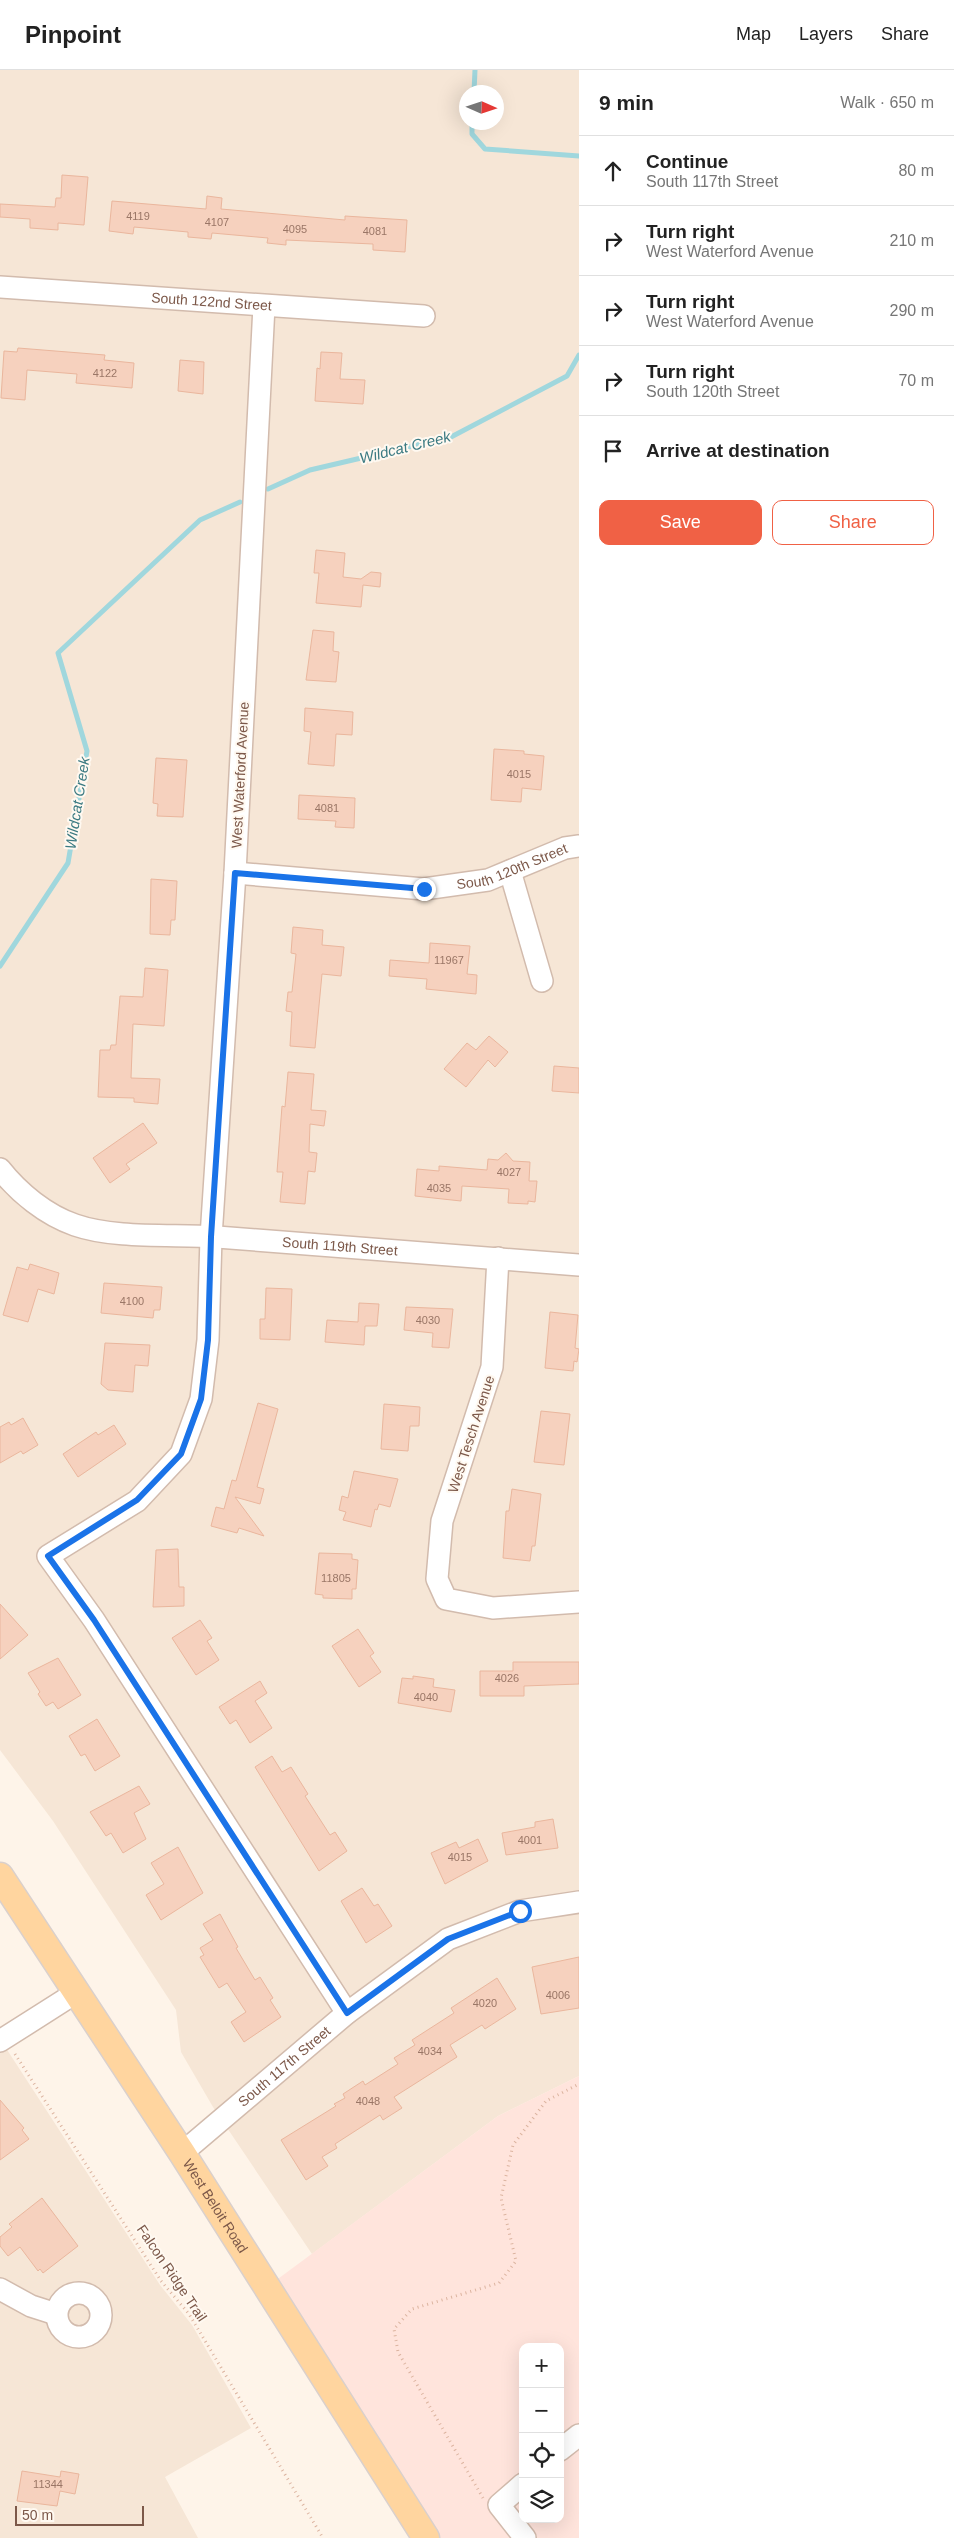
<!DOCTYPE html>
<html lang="en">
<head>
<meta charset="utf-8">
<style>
  body { margin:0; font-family:Helvetica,sans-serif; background:#f6f6f6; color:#222 }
  .controls { position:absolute; right:15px; bottom:15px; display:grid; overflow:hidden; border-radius:10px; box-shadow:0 5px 20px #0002 }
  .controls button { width:45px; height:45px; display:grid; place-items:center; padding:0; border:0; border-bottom:1px solid #e0e0e0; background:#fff; color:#222; font:25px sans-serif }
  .compass { position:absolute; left:459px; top:15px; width:45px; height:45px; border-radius:50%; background:#fff; box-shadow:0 5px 20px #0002; rotate:93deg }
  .scale { position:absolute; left:15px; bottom:12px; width:129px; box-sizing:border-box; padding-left:5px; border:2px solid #7c5849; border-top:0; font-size:14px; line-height:18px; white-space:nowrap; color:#7c5849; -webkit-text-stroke:4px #fff9f1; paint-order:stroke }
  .stop { position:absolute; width:15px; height:15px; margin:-11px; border:4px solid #1a73e8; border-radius:50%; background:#fff }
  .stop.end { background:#1a73e8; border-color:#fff; box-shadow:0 1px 5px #0008 }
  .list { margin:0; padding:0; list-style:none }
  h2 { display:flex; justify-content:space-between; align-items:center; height:65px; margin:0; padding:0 20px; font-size:21px }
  h2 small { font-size:16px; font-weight:400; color:#767676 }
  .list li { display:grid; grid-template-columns:32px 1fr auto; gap:15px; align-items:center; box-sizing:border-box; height:70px; padding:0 20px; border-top:1px solid #e0e0e0 }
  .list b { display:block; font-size:19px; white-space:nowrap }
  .list p { margin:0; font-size:16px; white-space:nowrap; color:#767676 }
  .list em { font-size:16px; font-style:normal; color:#767676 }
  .actions { display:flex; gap:10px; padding:15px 20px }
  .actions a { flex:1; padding:11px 0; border:1px solid #f06145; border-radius:10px; text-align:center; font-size:18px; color:#f06145 }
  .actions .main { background:#f06145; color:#fff }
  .icon { flex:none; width:28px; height:28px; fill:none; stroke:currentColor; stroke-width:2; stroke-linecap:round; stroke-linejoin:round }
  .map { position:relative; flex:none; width:579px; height:2468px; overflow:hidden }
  header { display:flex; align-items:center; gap:30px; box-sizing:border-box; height:70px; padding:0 25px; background:#fff; border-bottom:1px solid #e0e0e0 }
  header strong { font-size:24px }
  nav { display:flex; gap:28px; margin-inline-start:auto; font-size:18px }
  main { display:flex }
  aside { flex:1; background:#fff }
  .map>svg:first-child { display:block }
</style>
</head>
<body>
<header>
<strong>Pinpoint</strong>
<nav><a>Map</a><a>Layers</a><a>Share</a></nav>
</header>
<main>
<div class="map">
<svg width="579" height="2468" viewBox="0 0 579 2468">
  <rect width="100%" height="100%" fill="#fef4e9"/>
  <path fill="#f6e6d6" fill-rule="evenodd" d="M0,0h579v2006l-81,40 -186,138 -99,-147 -32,-55 -5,-42 -123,-189 -53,-71zM467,22h30v30h-30z
    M0,1969l160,246 32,40 59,103 -86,49 33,61h-198z"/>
  <path fill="#ffe4dc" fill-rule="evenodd" d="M579,2006v462h-141l-171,-251 231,-171zM523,2277h37v172h-37z"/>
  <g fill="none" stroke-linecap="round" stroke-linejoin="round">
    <path stroke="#a0d7dd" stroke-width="5" d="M474,22l1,-22
      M472,52v12l13,15 94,7
      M268,419l42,-19 141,-33 116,-61 12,-21
      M0,896l68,-103 19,-112 -29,-98 142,-133 40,-18"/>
  </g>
  <path fill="#f6d1be" stroke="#eab69d" d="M62,105l26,2 -4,48 -26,-2v7l-28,-2v-9l-30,-2v-13l55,3 1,-9h5z
    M207,126l15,2 -1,11 124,11v-4l62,4 -2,32 -32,-2v-6l-87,-4v5l-19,-2 1,-5 -56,-5 -1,6 -23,-2v-5l-54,-5 -1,7 -24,-3 3,-30 94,8z
    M18,278l87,7 -1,5 30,3 -2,25 -56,-5 1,-9 -50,-4 -2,30 -24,-2 3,-47 13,1z
    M321,282l21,1 -2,26 25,1 -2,24 -48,-3 2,-33 3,1z
    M180,290l24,2 -1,32 -25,-3z
    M316,480l29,3 -2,24 18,2 10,-7 10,1 -1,14 -17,-2 -2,22 -45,-4 3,-30h-5z
    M313,560l21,2 -1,19 6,1 -3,30 -30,-2z
    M305,638l48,4 -1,23 -16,-1 -2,32 -26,-2 3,-32 -7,-1z
    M494,679l30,2v3l20,2 -3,34 -19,-2 -1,14 -30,-2z
    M156,688l31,2 -4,57 -26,-1 1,-12 -5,-1z
    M299,725l56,3 -1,30 -19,-1 1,-6 -38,-2z
    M151,809l26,2 -2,39h-4l-1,15 -20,-1z
    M293,857l30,3 -1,15 22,2 -3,29 -19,-2 -7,74 -25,-2 2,-34 -6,-1 2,-19h4l4,-38 -5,-1z
    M430,873l40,3 -3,28 10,1 -1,19 -50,-5 1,-10 -38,-3 1,-16 39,3z
    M145,898l23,2 -4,56 -31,-2 -2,54 29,1 -2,25 -24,-2v-4l-36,-1 2,-47h10l1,-5h5l4,-49 23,1z
    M489,966l19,16 -13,15 -7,-7 -22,27 -22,-18 23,-26 9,7z
    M554,996l25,2v25l-27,-2z
    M288,1002l26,2 -3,36 15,1 -2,15 -14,-2 -1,28 8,1 -2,19 -7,-1 -3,33 -25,-2 3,-30h-6l5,-66 3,1z
    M143,1053l14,20 -31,21 4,5 -20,14 -17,-25z
    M506,1083l7,8 17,1 -1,19h8l-2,21 -7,-1v3l-20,-1 1,-14 -47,-3 -1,15 -46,-5 2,-27 22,2v-5l48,4 1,-11 10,1z
    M30,1194l29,9 -5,21 -16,-5 -10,33 -25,-7 14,-48 11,3z
    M104,1213l58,4 -2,23h-6l-1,8 -52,-5z
    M266,1218l26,1 -2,51 -30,-1v-20h5z
    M359,1233l20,1 -2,22h-12l-1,19 -39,-3 2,-22 31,2z
    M406,1237l47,2 -4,39 -17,-1 1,-14 -29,-3z
    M550,1242l28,3 -3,33 4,1 -2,13 -3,-1 -1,10 -28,-3z
    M105,1273l45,2 -2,21 -13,-1 -2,27 -25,-2 -7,-6z
    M258,1333l20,6 -21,78 7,2 -4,15 -25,-7 29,39 -25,-8 -2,5 -26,-7 5,-19 8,2 8,-29 4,1z
    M384,1334l36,3 -1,19h-9l-2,25 -27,-2z
    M541,1341l29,3 -6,51 -30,-3z
    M23,1348l15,27 -15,9 -2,-3 -21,12v-36l9,-5 2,3z
    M114,1355l12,19 -48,33 -15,-23 33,-22 2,3z
    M354,1401l44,8 -8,28 -11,-3 -2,6 -2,-1 -4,18 -28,-7 3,-8 -7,-2 3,-14 6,2z
    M512,1419l29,5 -6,52h-3l-2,15 -27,-3 3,-47h3z
    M178,1479l1,38h5v19l-31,1 3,-57z
    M319,1483l33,1v5l6,1 -2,29h-4v10l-29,-1v-3l-8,-1z
    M0,1534l28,31 -28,24z
    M200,1550l12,18 -5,3 12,19 -23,15 -24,-37z
    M358,1559l16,24 -4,3 11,16 -22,15 -27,-41z
    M58,1588l23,37 -23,14 -5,-7 -7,4 -8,-12 2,-2 -12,-19z
    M513,1592h66v22l-55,2v10h-44v-25h33z
    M413,1606l21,3 -1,8 22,3 -4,22 -53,-9 4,-25 11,1z
    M260,1611l7,12 -12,8 17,27 -22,15 -14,-23 -6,4 -11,-17z
    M97,1649l23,37 -25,15 -10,-17 -4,2 -12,-20z
    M272,1686l10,16 9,-5 17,27 -3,2 25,39 5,-3 12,19 -28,20 -64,-104z
    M139,1716l11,18 -16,9 12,26 -23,14 -12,-20 -5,3 -16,-24z
    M553,1749l5,29 -52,7 -4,-22 33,-6v-5z
    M478,1769l10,22 -43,23 -14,-31 25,-11 3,6z
    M178,1777l25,46 -42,27 -15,-25 18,-11 -13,-21z
    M362,1818l12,18 4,-2 14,22 -26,17 -25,-42z
    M220,1844l18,33 -2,1 19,32 5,-3 13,21 -3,2 11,17 -37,25 -13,-20 15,-10 -19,-29 -8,5 -19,-31 4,-2 -4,-7 13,-8 -10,-16z
    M579,1887v51l-38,6 -9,-47z
    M497,1908l19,31 -31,20 -3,-4 -32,20 7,12 -63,40 8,11 -19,12 -3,-5 -45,29 2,4 -15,9 6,9 -22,14 -25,-40 55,-34 -2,-2 11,-6 -2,-4 20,-13 2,4 33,-21 -4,-6 21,-13 -3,-5 42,-27 -3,-5z
    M0,2030l24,28 -2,2 7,9 -29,21z
    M42,2128l36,48 -35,27 -3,-4 -2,2 -18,-24 -12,9 -8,-10v-9l12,-10 -3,-3z
    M22,2401l38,6 1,-6 18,3 -4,20 -15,-3 -3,15 -40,-5z"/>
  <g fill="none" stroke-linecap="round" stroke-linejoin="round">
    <g stroke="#d2bbad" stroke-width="24">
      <g id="minor">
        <path id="s1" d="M0,217l424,29"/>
        <path d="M264,236l-29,567 -24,364 -3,103 -7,59 -20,55 -44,47 -89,55 46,64 253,393"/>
        <path d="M510,801l32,110"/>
        <path id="s2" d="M235,803l189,16 64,-9 77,-32 14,-2"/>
        <path id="s3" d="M0,1099c19,24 46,46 75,56 40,14 99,9 142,12 121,9 242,18 362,28"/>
        <path d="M498,1188l-6,109 -50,154 -5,58 9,20 47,9 86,-6"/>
        <path d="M0,1971l77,-49"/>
        <path id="s4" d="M182,2083l165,-140 101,-74 72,-28 59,-9"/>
        <path d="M0,2219l31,17 25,8"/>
        <circle cx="79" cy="2245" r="22"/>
        <path d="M560,2380l19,-15"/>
        <path d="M523,2414l-24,21 26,33"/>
      </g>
    </g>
    <g stroke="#dad0cc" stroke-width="29">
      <g id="major">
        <path id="s5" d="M0,1806l182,277 244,385"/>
      </g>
    </g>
    <path stroke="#dcb4a0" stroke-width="3" stroke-dasharray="1 4" stroke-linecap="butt" d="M15,1984l146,227 28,33 134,224
      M483,2428l-85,-146 -4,-23 18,-20 87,-26 17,-22 -15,-63 12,-53 33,-44 33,-17"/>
    <use href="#minor" stroke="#fff" stroke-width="21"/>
    <use href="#major" stroke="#ffd59f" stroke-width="26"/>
  </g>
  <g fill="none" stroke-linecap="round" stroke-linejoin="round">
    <path stroke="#1a73e8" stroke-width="6" d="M424,819l-189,-16 -24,364 -3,103 -7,59 -20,55 -44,46 -89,56 46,64 253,393 101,-74 72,-28"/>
  </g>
  <g text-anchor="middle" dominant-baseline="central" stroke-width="4" stroke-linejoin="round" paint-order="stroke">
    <g font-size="11" fill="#9a7666">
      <text x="138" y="146">4119</text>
      <text x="217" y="152">4107</text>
      <text x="295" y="159">4095</text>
      <text x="375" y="161">4081</text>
      <text x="105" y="303">4122</text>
      <text x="519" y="704">4015</text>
      <text x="327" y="738">4081</text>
      <text x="449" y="890">11967</text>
      <text x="509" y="1102">4027</text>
      <text x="439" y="1118">4035</text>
      <text x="132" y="1231">4100</text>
      <text x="428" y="1250">4030</text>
      <text x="336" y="1508">11805</text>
      <text x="507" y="1608">4026</text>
      <text x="426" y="1627">4040</text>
      <text x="530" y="1770">4001</text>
      <text x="460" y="1787">4015</text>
      <text x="558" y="1925">4006</text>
      <text x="485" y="1933">4020</text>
      <text x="430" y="1981">4034</text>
      <text x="368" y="2031">4048</text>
      <text x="48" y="2414">11344</text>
    </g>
    <g font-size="14" fill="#7c5849" stroke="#fff9f1">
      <text stroke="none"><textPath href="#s1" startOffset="212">South 122nd Street</textPath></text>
      <text transform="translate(240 705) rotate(-87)">West Waterford Avenue</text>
      <text stroke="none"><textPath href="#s2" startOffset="281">South 120th Street</textPath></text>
      <text stroke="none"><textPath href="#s3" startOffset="361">South 119th Street</textPath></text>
      <text transform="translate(471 1364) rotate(-72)">West Tesch Avenue</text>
      <text stroke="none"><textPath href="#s4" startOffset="134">South 117th Street</textPath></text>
      <text stroke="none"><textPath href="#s5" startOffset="394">West Beloit Road</textPath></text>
      <text transform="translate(172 2203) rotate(56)">Falcon Ridge Trail</text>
    </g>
    <g font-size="15" font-style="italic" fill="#3b7a82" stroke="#fff9f1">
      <text transform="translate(405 377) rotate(-14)">Wildcat Creek</text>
      <text transform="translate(77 733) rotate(-81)">Wildcat Creek</text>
    </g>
  </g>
</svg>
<div class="controls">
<button>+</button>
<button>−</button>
<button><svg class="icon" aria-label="locate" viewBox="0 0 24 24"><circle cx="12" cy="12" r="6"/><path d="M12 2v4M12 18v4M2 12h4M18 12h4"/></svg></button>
<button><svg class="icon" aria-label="layers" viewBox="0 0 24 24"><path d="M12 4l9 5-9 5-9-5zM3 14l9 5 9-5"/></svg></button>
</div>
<svg class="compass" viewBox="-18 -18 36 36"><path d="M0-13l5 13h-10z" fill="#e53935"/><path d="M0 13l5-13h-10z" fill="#767676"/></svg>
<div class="scale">50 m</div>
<div class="stop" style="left:520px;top:1841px"></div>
<div class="stop end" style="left:424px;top:819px"></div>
</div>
<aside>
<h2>9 min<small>Walk · 650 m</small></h2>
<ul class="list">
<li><svg class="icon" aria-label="ahead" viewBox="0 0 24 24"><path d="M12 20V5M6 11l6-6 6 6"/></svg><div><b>Continue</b><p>South 117th Street</p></div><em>80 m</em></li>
<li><svg class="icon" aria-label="right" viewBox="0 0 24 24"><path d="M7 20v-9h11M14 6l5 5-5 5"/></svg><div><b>Turn right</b><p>West Waterford Avenue</p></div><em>210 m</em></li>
<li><svg class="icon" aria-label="right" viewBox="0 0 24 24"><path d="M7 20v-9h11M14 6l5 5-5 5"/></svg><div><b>Turn right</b><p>West Waterford Avenue</p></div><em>290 m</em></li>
<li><svg class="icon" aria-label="right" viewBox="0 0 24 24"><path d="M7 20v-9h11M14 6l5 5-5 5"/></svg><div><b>Turn right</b><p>South 120th Street</p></div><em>70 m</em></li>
<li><svg class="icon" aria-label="arrive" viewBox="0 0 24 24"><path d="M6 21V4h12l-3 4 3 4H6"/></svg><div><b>Arrive at destination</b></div></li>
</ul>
<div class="actions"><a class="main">Save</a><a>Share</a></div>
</aside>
</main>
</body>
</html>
